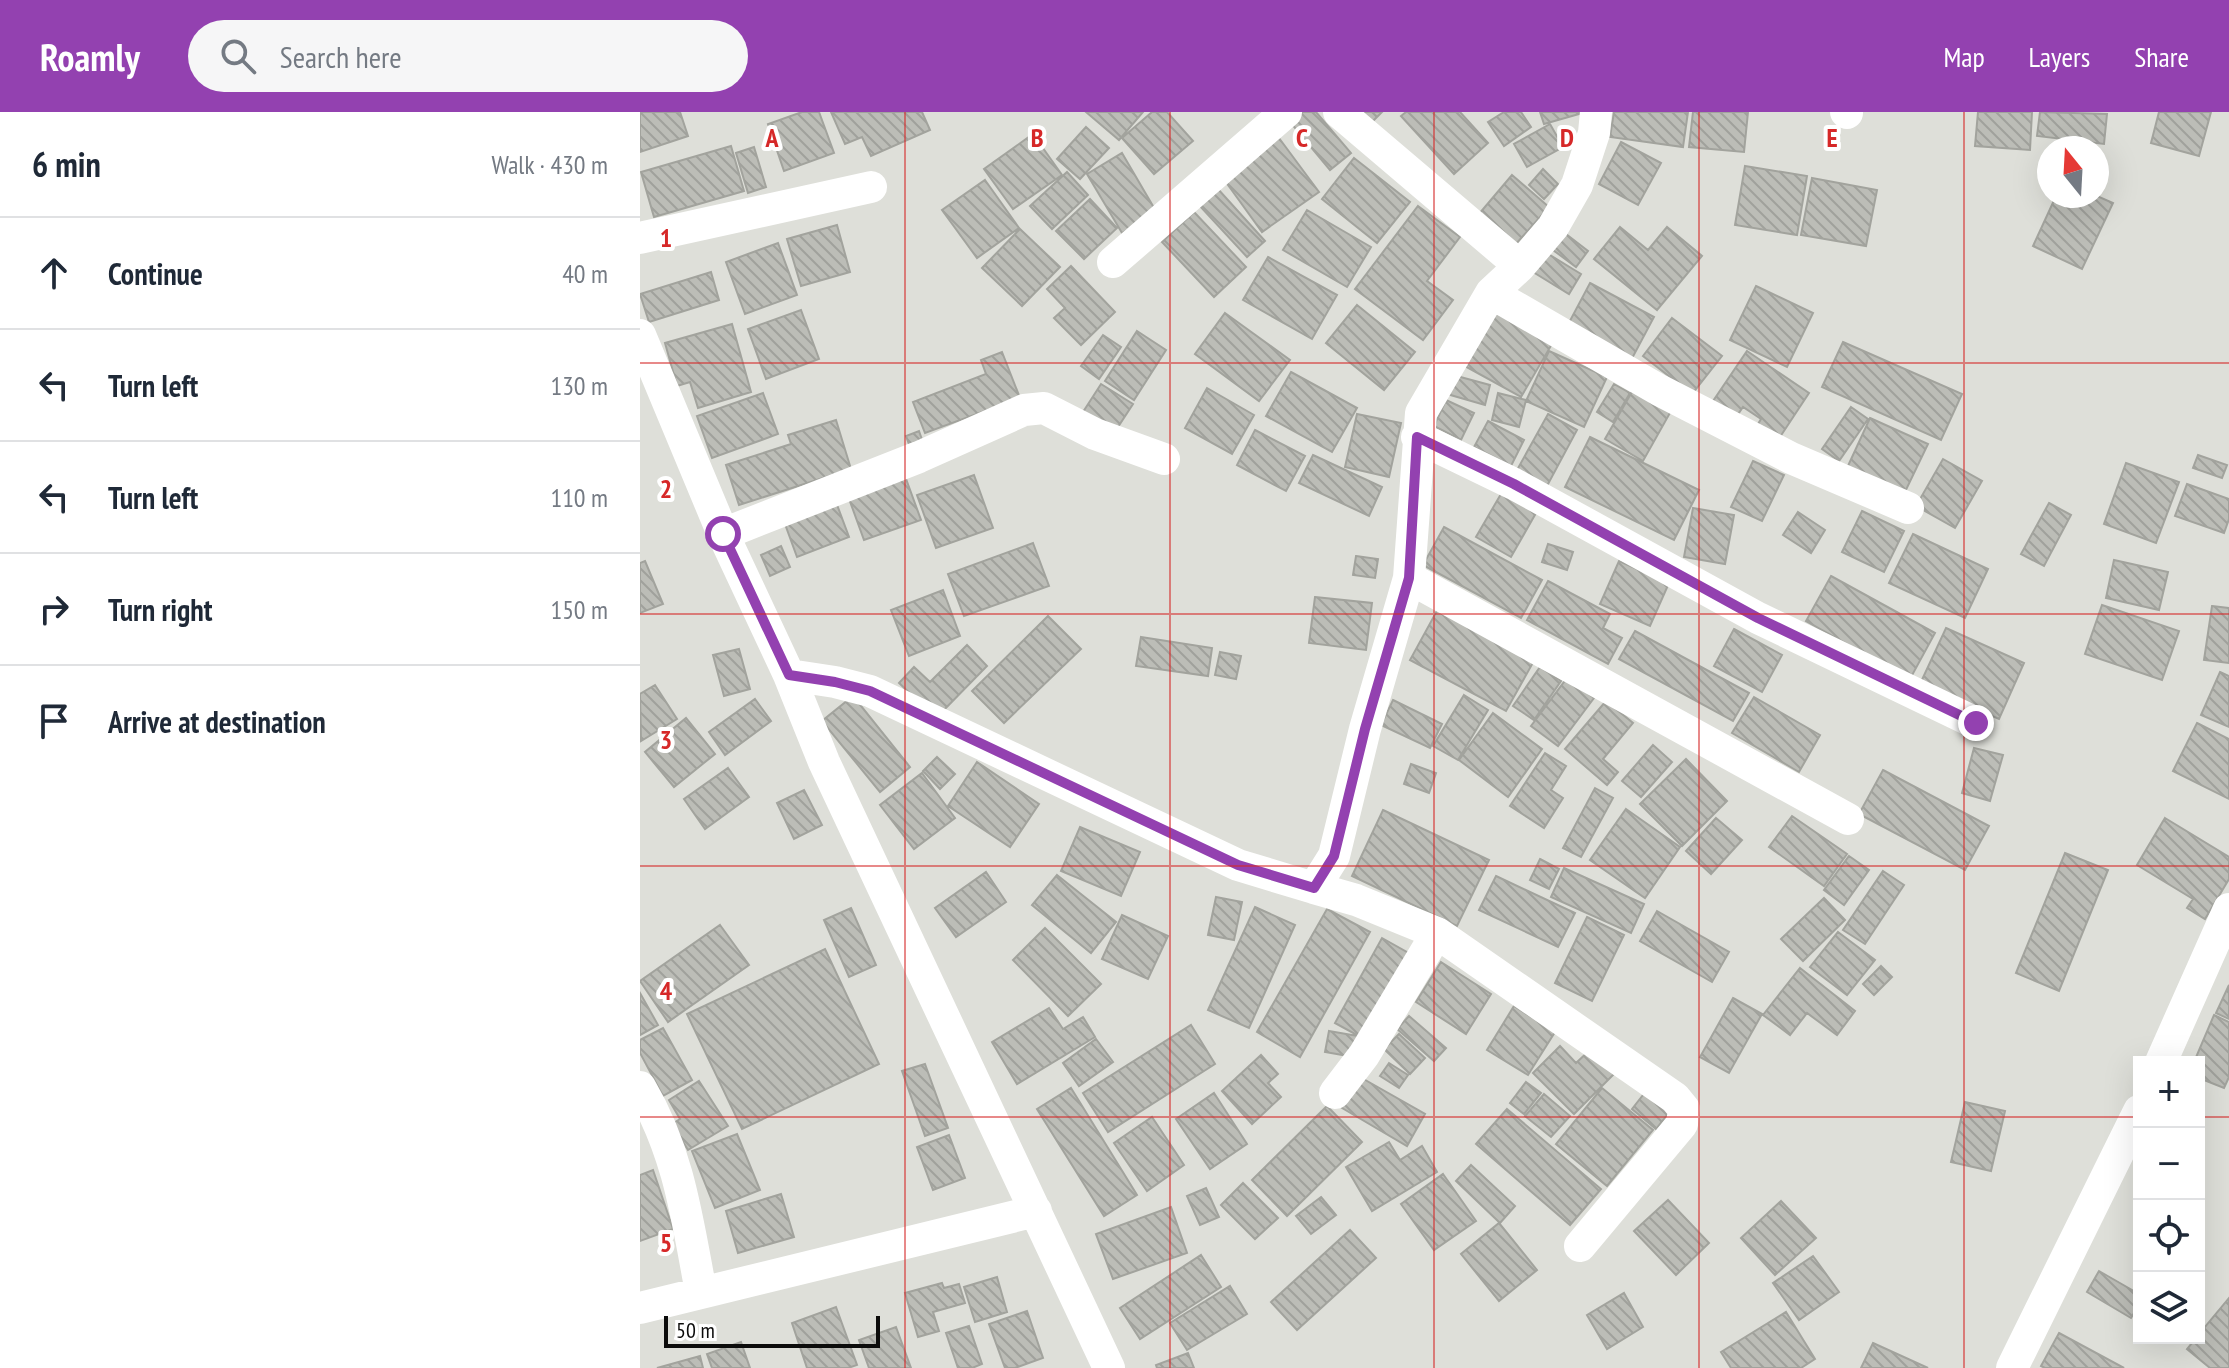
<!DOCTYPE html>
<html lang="en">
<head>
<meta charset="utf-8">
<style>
  body { margin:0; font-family:"PT Sans Narrow",sans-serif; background:#f6f6f7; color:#1f2937 }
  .controls { position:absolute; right:24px; bottom:24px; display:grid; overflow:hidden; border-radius:0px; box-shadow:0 8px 32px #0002 }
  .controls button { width:72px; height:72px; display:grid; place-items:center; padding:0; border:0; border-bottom:2px solid #e0e1e3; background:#fff; color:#1f2937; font:40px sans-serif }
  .compass { position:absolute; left:1397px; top:24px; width:72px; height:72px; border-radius:50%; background:#fff; box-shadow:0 8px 32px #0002; rotate:342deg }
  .scale { position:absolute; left:24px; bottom:20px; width:216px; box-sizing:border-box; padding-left:8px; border:4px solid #0c0c0b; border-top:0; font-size:22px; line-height:28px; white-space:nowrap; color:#0c0c0b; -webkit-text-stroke:6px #fff; paint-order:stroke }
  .stop { position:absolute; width:24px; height:24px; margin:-18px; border:6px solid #9341b0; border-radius:50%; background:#fff }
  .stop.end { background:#9341b0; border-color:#fff; box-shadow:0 2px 8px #0008 }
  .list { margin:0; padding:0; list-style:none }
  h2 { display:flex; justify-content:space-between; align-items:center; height:104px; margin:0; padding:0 32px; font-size:34px }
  h2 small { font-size:26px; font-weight:400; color:#747a83 }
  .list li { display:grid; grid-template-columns:52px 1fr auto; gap:24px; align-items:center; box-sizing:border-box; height:112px; padding:0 32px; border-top:2px solid #e0e1e3 }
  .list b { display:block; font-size:30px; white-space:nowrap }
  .list em { font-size:26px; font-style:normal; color:#747a83 }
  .icon { flex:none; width:44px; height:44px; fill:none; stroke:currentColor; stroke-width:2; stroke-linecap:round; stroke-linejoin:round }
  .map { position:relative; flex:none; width:1589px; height:1256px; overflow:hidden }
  header { display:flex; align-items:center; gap:48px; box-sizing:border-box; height:112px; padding:0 40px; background:#9341b0; color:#fff }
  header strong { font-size:38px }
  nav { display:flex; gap:44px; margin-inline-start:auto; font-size:28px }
  .search { width:560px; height:72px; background:#f6f6f7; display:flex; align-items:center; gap:20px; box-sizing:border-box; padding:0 28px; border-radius:44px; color:#747a83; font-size:30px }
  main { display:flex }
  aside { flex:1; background:#fff }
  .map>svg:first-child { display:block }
</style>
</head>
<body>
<header>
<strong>Roamly</strong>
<div class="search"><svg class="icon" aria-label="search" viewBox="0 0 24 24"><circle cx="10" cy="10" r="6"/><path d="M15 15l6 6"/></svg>Search here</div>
<nav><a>Map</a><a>Layers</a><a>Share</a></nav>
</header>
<main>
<aside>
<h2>6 min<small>Walk · 430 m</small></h2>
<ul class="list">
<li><svg class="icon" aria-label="ahead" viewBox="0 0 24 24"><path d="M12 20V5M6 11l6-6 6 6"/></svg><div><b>Continue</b></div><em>40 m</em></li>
<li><svg class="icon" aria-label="left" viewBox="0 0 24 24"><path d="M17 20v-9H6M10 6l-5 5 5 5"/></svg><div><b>Turn left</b></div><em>130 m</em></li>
<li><svg class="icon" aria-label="left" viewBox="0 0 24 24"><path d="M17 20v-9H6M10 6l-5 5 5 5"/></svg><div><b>Turn left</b></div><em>110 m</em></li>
<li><svg class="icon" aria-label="right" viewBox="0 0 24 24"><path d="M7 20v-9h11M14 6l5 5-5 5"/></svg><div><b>Turn right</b></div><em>150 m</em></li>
<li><svg class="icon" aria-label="arrive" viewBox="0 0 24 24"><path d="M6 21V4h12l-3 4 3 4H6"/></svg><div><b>Arrive at destination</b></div></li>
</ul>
</aside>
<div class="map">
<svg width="1589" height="1256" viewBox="0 0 1589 1256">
  <defs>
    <pattern id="building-back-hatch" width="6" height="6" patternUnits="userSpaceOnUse" patternTransform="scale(2)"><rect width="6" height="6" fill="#bcbdb7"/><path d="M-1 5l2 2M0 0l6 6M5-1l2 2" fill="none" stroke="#a0a19c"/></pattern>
  </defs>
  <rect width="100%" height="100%" fill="#dedfd9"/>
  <path fill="url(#building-back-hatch)" stroke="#a2a39d" stroke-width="2" d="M0,0h40l8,24 -48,16z
    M162,0h17l15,41 -50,18 -16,-47z
    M191,0h91l8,18 -59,26 -9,-19 -17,7z
    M446,0h57l-24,28z
    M512,0h15l26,29 -39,33 -32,-36z
    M662,0h14l35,41 -21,17 -40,-48z
    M718,0h24l-12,12z
    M766,0h54l28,31 -34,31 -53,-58z
    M864,0h17l10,15 -27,19 -16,-24z
    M900,0h46l-42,12z
    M974,0h74l-5,35 -73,-10z
    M1053,0h55l-4,40 -55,-5z
    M1338,0h54l-2,38 -55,-4z
    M1400,0l67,2 -3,30 -67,-8z
    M1519,0h52l-12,44 -48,-13z
    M910,12l13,23 -36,20 -13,-23z
    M446,15l23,21 -29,31 -23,-20z
    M393,22l29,41 -49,34 -29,-40z
    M639,26l40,54 -57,40 -39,-54z
    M981,30l40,21 -23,42 -39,-21z
    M91,34l13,45 -90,26 -13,-45z
    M114,35l12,40 -18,6 -12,-40z
    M482,41l35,60 -35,20 -35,-59z
    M714,46l56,44 -33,41 -55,-44z
    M1105,54l62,10 -10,59 -62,-10z
    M903,57l15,15 -14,15 -15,-14z
    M427,60l21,23 -36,34 -22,-23z
    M872,63l37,32 -34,38 -36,-31z
    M1172,66l65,12 -11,56 -65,-11z
    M345,68l34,48 -42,30 -35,-48z
    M577,76l48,53 -18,16 -48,-52z
    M1416,84h41l16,7 -31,66 -49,-23z
    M450,87l27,29 -33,31 -28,-28z
    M778,94l42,31 -33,44 26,19 -30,40 -68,-51z
    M667,98l64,37 -24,40 -64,-37z
    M554,100l52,55 -32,30 -52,-55z
    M197,113l13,47 -49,14 -14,-47z
    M980,115l28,23 19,-23 35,29 -45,54 -63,-51z
    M380,117l40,38 -38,39 -40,-38z
    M926,122l22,17 -12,16 -23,-17z
    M138,131l19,52 -52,19 -19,-52z
    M905,140l36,22 -12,20 -36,-22z
    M628,145l69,38 -25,44 -69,-39z
    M431,154l44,46 -34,33 -27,-27 11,-10 -18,-19z
    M71,160l8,28 -70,22 -9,-28z
    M950,171l64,34 -26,49 -64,-34z
    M1116,174l57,27 -26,54 -57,-27z
    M717,193l58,47 -31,38 -58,-47z
    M161,198l18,49 -53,20 -18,-50z
    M854,200l58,32 -31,53 -58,-32z
    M585,201l65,47 -31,41 -64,-47z
    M1032,206l50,38 -30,38 -49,-38z
    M92,212l19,68 -53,16 -8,-26 -13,4 -12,-43z
    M497,219l29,19 -32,50 -29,-19z
    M463,223l18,12 -22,32 -18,-13z
    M1203,230l119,52 -21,46 -119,-53z
    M909,239l58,26 -23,50 -58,-26z
    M1107,239l62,42 -33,50 -21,-14 6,-10 -18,-12 -9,13 -23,-16z
    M362,240l18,46 -95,35 -12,-31 73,-28 -5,-14z
    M651,260l66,36 -25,44 -66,-36z
    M813,263l37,10 -5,20 -38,-11z
    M997,271l38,21 -32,57 -38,-22z
    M461,272l32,20 -19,29 -31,-21z
    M974,272l16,9 -17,29 -16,-10z
    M567,276l47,27 -22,39 -47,-26z
    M123,281l15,41 -66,24 -15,-42z
    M858,281l28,7 -7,27 -27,-7z
    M806,288l28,13 -13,27 -27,-14z
    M1211,295l17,12 -29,42 -17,-12z
    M717,302l44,9 -12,54 -44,-10z
    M908,302l29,16 -30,56 -30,-16z
    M1230,306l58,26 -24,50 -57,-26z
    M196,308l15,49 -112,36 -13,-40 65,-21 -3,-9z
    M848,309l36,19 -13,26 -37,-19z
    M615,318l50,26 -19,35 -49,-26z
    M279,319l7,20 -13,4 -7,-19z
    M950,325l109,53 -25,50 -109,-53z
    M673,343l69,32 -13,29 -70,-33z
    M1558,343l29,10 -5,13 -29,-10z
    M1303,347l39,22 -27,47 -39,-22z
    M1113,349l31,14 -22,46 -31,-14z
    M1486,351l53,19 -23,61 -52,-19z
    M334,363l19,53 -57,20 -19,-53z
    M265,364l16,44 -57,20 -16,-44z
    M1547,372l42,15v20l-5,14 -49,-17z
    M865,375l35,19 -29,51 -35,-20z
    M193,382l16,43 -52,20 -16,-44z
    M1409,391l22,12 -27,51 -23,-12z
    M1053,396l41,7 -9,49 -41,-7z
    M1222,399l42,20 -20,41 -42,-20z
    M1158,400l27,18 -14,23 -28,-18z
    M804,415l98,53 -21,38 -98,-53z
    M1273,422l75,35 -23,49 -76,-35z
    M393,431l16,43 -85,30 -16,-42z
    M908,432l25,8 -6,18 -25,-8z
    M141,434l9,21 -20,9 -9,-21z
    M716,444l22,3 -3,19 -22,-3z
    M1474,448l54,12 -9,38 -53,-12z
    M5,449l18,43 -23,9v-50z
    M979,449l50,22 -19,43 -50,-22z
    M1191,464l104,57 -25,46 -104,-58z
    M908,469l62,33 -7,14 19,10 -14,26 -81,-44z
    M303,478l17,46 -51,20 -18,-46z
    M675,485l57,6 -6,47 -57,-7z
    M1462,493l77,26 -17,49 -77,-26z
    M1572,494l17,2v55l-25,-3z
    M799,495l96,52 -29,52 -96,-51z
    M408,504l33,33 -77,74 -32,-32z
    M1306,516l78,35 -25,56 -79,-35z
    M1094,517l48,26 -20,37 -48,-26z
    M995,519l114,62 -16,28 -114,-62z
    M501,525l71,11 -4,28 -72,-10z
    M327,533l20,21 -51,52 -37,-35 15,-16 16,15z
    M99,537l11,40 -26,7 -11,-41z
    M580,540l21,4 -5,23 -21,-4z
    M900,555l21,14 -27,39 -21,-14z
    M1580,560l9,4v51l-28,-12z
    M927,566l27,20 -36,48 -27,-20z
    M15,573l22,34 -36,22 -1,-47z
    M824,583l24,15 -30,50 -25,-14z
    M213,584l57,71 -30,25 -58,-71z
    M1114,585l66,38 -21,37 -67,-39z
    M115,587l16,22 -46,34 -16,-23z
    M753,588l49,24 -12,24 -49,-23z
    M966,589l27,22 -30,36 15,13 -11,13 -42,-36z
    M853,601l49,36 -34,48 -49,-37z
    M46,606l29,36 -41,33 -29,-35z
    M1557,611l32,16v60l-56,-28z
    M1013,633l19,17 -31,35 -19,-16z
    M1334,636l29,7 -13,46 -28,-8z
    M905,641l21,13 -15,24 12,8 -19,30 -34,-22z
    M297,645l18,17 -15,15 -17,-18z
    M1046,647l41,42 -45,45 -42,-42z
    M337,650l62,42 -29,43 -62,-41z
    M771,652l25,9 -7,20 -25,-9z
    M88,656l21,29 -44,32 -21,-30z
    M1243,658l106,56 -24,44 -106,-56z
    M282,661l33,45 -41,31 -34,-44z
    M955,676l18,10 -32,59 -18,-9z
    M164,678l18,35 -28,14 -17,-36z
    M986,697l54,38 -35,51 -55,-38z
    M743,698l106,50 -32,66 -105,-50z
    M1152,704l55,38 -23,32 -55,-39z
    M1076,706l26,22 -31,34 -25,-23z
    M1525,706l64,39v22l-24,40 -18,-11 6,-9 -56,-34z
    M440,715l60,25 -19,44 -60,-25z
    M1425,741l43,17 -49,121 -43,-18z
    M1209,744l20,14 -25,35 -20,-15z
    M900,747l19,10 -10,20 -19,-9z
    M924,756l80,36 -13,29 -80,-36z
    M1243,759l21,14 -39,59 -22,-14z
    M346,760l20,30 -50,35 -21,-29z
    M417,763l59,47 -25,31 -59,-48z
    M856,764l79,37 -17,34 -79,-37z
    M576,785l26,5 -8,38 -26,-5z
    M1184,786l21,22 -42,41 -22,-22z
    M615,795l40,18 -46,103 -41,-18z
    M211,796l25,57 -27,12 -25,-57z
    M687,797l43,23 -70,125 -43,-25z
    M1017,799l72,41 -17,30 -72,-41z
    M482,803l46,21 -20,43 -46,-20z
    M947,805l37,18 -32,66 -37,-18z
    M80,813l29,40 -81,57 -28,-41z
    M405,816l56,56 -33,32 -55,-56z
    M1198,820l37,28 -28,35 -37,-28z
    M742,826l30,17 -48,84 -29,-16z
    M185,837l54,115 -137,65 -55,-115z
    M801,850l50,32 -25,40 -50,-32z
    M1241,854l11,11 -18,18 -11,-11z
    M1160,856l55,43 -18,24 -30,-22 -17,22 -27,-20z
    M1589,873v34l-13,-6z
    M0,881l18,32 -18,10z
    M1093,886l29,16 -33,59 -29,-16z
    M874,894l41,26 -27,43 -41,-25z
    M409,896l14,21 20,-12 12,20 -78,47 -25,-42z
    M1574,903l15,7v55l-5,11 -25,-10v-16h-5z
    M769,904l37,32 -12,13 -37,-32z
    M551,913l24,39 -107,68 -25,-39z
    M23,916l29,52 -29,16 -23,-43v-13z
    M689,919l29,5 -4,21 -29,-5z
    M759,922l26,24 -15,16 -26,-25z
    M456,927l17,23 -34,24 -16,-23z
    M920,934l16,17 14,-13 24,24 -40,40 -41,-41z
    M621,943l17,19 -10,9 13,14 -29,27 -30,-33z
    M749,951l19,12 -9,13 -19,-12z
    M285,952l23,64 -23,8 -23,-65z
    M720,965l65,37 -18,32 -65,-38z
    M59,969l29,45 -40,24 -16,-26 8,-5 -11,-19z
    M886,970l15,11 -17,21 -14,-11z
    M431,976l66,107 -33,21 -67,-107z
    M962,976l51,42 -46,56 -51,-42z
    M1007,978l24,20 -15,19 -24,-20z
    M574,981l33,51 -37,25 -34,-50z
    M904,982l26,22 -19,21 -26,-21z
    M1325,990l40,9 -14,60 -40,-9z
    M687,994l35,36 -75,74 -35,-36z
    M867,997l94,80 -31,36 -94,-81z
    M512,1005l32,48 -37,26 -33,-48z
    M97,1022l23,56 -45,18 -23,-57z
    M309,1023l16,43 -32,12 -16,-43z
    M749,1030l11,18 22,-14 15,26 -65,39 -26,-44z
    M831,1053l44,41 -15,17 -44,-42z
    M13,1058l20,59 -33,12v-66z
    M803,1062l33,47 -42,29 -33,-46z
    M603,1071l35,35 -23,21 -34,-34z
    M566,1076l13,29 -19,8 -13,-29z
    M141,1082l13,43 -56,16 -12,-42z
    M681,1085l15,18 -25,19 -15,-18z
    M1028,1088l41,43 -33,32 -42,-44z
    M1141,1089l35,37 -41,37 -34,-37z
    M531,1095l16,46 -74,26 -17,-45z
    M859,1111l38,47 -38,31 -38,-47z
    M710,1118l26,28 -79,72 -26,-28z
    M561,1143l20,32 -81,52 -20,-31z
    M1173,1144l26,36 -40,28 -26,-37z
    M1459,1159l40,23v11l-8,13 -44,-26z
    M357,1165l10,35 -32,10 -11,-35z
    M302,1171l2,5 15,-4 6,19 -32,9 6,19 -21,6 -13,-44z
    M590,1174l17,28 -60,36 -17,-27z
    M984,1181l19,34 -36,22 -20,-34z
    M1589,1186v70h-19l-23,-19 9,-11h3v-4z
    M196,1195l21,58 -9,3h-41l-15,-45z
    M387,1199l16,47 -28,10h-10l-16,-44z
    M1146,1200l29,47 -14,9h-70l-10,-16z
    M329,1214l13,38 -10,4h-14l-12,-35z
    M256,1215l15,41h-42l-10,-28z
    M1419,1221l65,35h-79l-4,-2z
    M101,1230l9,26h-38l-5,-14z
    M1233,1231l55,25h-67z
    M548,1241l6,15h-37l-1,-3z
    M60,1244l3,12h-46z"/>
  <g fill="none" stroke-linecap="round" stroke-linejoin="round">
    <path stroke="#fff" stroke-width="32" d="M699,0l181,154
      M1206,0l1,1
      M0,126l231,-51
      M473,150l173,-150
      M851,181l168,97 132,68 117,50
      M0,223l83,199 66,141 35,87 285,606
      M777,325l97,47 244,134 218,105
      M83,422l196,-77 105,-47 20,-2 51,26 69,25
      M769,466l439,241
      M149,563l46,7 35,9 368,174 76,23 20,-32 31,-127 44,-151 12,-165 70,-120 29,-27 33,-39 24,-42 17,-52 2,-21
      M674,776l42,12 81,33 238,165 9,11 -2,15 -102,122
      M1521,950l68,-153
      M0,975c39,66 47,131 61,205
      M695,981l29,-38 73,-122
      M0,1196l396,-97
      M1372,1256l127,-257"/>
  </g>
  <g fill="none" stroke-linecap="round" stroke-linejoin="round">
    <path stroke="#9341b0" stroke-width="10" d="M83,422l66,141 46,7 35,9 368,174 76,23 20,-32 31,-127 44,-151 8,-141 97,47 244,134 218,105"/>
  </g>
  <path fill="none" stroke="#d62828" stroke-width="2" stroke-opacity="0.55" d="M265,0v1256M530,0v1256M794,0v1256M1059,0v1256M1324,0v1256M0,251h1589M0,502h1589M0,754h1589M0,1005h1499M1559,1005h30"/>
  <g font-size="26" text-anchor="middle" font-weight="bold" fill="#d62828" stroke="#fff" stroke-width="8" stroke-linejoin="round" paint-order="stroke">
    <text x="132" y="35">A</text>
    <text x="397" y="35">B</text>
    <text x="662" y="35">C</text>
    <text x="927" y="35">D</text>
    <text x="1192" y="35">E</text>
    <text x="26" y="135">1</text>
    <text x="26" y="386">2</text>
    <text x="26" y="637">3</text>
    <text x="26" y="888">4</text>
    <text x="26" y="1140">5</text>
  </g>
</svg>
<div class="controls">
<button>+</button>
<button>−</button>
<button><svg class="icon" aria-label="locate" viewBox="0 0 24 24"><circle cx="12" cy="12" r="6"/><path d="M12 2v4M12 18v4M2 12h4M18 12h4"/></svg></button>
<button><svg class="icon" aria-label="layers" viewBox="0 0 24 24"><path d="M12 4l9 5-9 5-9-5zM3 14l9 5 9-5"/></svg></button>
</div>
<svg class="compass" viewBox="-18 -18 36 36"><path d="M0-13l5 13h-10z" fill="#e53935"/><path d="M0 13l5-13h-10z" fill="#747a83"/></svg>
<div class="scale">50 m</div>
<div class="stop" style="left:83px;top:422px"></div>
<div class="stop end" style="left:1336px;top:611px"></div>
</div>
</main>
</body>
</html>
